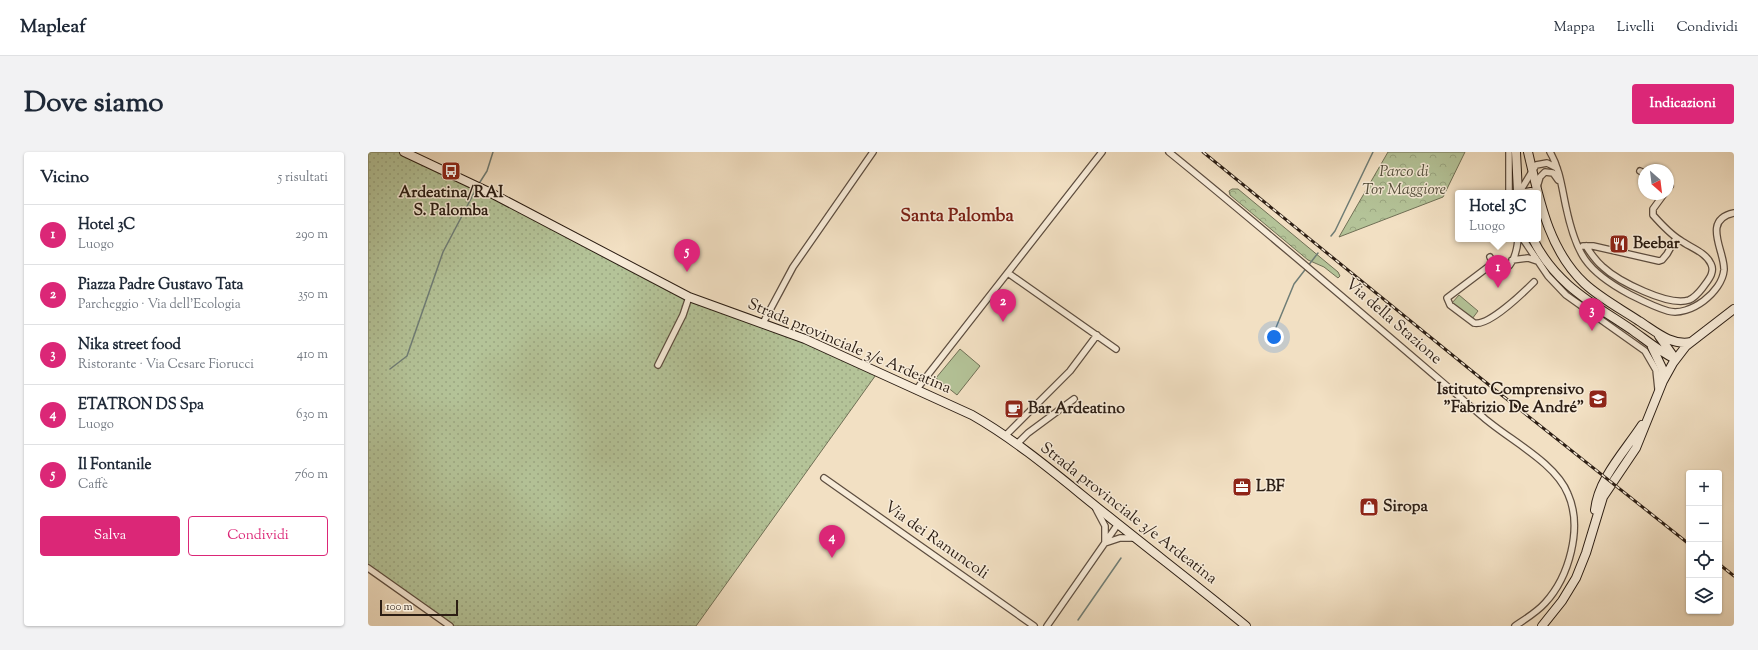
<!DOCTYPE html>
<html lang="it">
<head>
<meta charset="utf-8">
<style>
  body { margin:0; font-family:"Sorts Mill Goudy",serif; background:#f2f2f3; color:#1f2937 }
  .controls { position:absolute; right:12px; bottom:12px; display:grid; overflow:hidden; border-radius:4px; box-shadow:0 1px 3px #0004 }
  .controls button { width:36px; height:36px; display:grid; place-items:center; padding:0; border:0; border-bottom:1px solid #e0e1e3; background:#fff; color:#1f2937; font:20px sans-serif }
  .compass { position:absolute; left:1270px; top:12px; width:36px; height:36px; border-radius:50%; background:#fff; box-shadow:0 1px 3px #0004; rotate:152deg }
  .scale { position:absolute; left:12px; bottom:10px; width:78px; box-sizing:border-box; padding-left:4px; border:2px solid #2c1e14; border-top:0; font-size:11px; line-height:14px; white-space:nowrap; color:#2c1e14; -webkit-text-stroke:3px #f7ebd8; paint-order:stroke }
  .you { position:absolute; left:906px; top:185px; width:14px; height:14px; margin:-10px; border:3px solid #fff; border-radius:50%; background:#1a73e8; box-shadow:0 0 0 6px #1a73e833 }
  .badge { display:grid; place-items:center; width:26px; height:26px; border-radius:50%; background:#db2777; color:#fff; font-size:13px; font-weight:700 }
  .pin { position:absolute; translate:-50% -33px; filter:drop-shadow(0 1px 2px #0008) }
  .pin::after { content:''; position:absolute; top:21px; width:14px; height:12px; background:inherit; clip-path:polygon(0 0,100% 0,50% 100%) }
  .popup { position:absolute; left:1087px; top:38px; width:86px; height:52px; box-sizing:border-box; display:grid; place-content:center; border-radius:4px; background:#fff; filter:drop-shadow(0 1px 3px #0005); font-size:13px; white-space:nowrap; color:#747a83 }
  .popup b { font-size:15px; color:#1f2937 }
  .popup::after { content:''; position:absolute; left:50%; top:100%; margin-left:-8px; border:8px solid transparent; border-top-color:#fff }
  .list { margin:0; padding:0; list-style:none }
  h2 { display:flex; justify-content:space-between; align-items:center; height:52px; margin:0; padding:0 16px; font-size:17px }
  h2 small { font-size:13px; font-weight:400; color:#747a83 }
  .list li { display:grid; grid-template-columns:26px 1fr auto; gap:12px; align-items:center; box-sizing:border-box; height:60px; padding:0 16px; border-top:1px solid #e0e1e3 }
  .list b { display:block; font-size:15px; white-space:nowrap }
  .list p { margin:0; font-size:13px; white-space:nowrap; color:#747a83 }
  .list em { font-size:13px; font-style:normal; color:#747a83 }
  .actions { display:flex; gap:8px; padding:12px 16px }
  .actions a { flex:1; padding:9px 0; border:1px solid #db2777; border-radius:4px; text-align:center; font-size:14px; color:#db2777 }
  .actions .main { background:#db2777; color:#fff }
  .icon { flex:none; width:22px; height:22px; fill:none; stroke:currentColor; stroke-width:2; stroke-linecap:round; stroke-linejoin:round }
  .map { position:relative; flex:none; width:1366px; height:474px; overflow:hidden; border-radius:4px }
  header { display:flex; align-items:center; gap:24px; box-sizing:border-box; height:56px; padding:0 20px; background:#fff; border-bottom:1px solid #e0e1e3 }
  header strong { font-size:19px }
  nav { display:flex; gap:22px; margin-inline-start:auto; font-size:14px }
  .intro { display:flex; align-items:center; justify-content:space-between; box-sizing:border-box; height:96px; padding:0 24px }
  h1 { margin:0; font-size:28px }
  .button { padding:10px 18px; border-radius:4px; background:#db2777; color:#fff; font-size:14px; font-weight:700 }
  main { display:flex; gap:24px; padding:0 24px }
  aside { flex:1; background:#fff; border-radius:4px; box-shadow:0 1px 3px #0004 }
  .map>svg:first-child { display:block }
</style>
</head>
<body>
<header>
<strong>Mapleaf</strong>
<nav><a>Mappa</a><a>Livelli</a><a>Condividi</a></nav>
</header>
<div class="intro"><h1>Dove siamo</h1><a class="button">Indicazioni</a></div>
<main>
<aside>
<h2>Vicino<small>5 risultati</small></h2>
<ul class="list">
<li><span class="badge">1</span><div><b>Hotel 3C</b><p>Luogo</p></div><em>290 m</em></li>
<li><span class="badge">2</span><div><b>Piazza Padre Gustavo Tata</b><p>Parcheggio · Via dell'Ecologia</p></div><em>350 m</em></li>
<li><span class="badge">3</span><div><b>Nika street food</b><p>Ristorante · Via Cesare Fiorucci</p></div><em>410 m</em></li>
<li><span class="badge">4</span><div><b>ETATRON DS Spa</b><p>Luogo</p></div><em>630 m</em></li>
<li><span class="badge">5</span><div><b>Il Fontanile</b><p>Caffè</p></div><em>760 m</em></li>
</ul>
<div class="actions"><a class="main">Salva</a><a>Condividi</a></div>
</aside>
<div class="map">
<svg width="1366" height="474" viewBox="0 0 1366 474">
  <defs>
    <pattern id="grass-dots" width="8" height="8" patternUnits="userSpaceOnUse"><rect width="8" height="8" fill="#b4c398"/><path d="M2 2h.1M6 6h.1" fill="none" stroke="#9ba782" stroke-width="1.8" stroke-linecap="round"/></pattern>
    <pattern id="forest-crowns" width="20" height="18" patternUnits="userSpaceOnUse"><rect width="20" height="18" fill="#b4c398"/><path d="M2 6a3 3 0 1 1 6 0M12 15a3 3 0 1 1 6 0" fill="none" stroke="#9ba782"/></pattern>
  </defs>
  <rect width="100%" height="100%" fill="#f2e0c3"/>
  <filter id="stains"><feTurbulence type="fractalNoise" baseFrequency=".005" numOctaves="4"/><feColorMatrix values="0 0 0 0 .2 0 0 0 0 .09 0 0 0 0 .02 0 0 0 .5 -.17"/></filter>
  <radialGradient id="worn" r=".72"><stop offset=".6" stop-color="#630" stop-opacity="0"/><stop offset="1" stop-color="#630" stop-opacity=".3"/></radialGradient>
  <path fill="url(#grass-dots)" stroke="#707056" d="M0,0h35l261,133 214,87 -182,254h-246l-82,-58z"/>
  <path fill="url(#forest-crowns)" stroke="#707056" d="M1020,0h77l-22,45 -104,40z
    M864,37h6l100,83 2,4 -2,2 -14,-11 -16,-7 -78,-65 -1,-4z"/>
  <path fill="#b4c398" stroke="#707056" d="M1091,143l19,16 -6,8 -20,-16z
    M592,197l20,17 -23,29 -21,-17z"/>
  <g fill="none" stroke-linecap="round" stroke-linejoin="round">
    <path stroke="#6f7d76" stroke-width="1.5" d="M112,30l7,-11 6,-19
      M963,84l4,-5 38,-79
      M907,178l19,-46 24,-31
      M22,217l17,-13 36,-104 32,-61
      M710,468l43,-62"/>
    <g stroke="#5e4e40" stroke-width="8">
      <path id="street" d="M801,0c106,86 210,176 314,265 26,23 72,45 85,77 15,34 1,83 -23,109 -9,10 -20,16 -30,23
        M1141,0v41
        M1182,0c10,17 12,37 16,55 10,47 20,64 63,87 12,6 25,13 39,17 22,6 54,-19 56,-41 1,-19 -23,-50 10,-57
        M1272,19l4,2
        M1300,32l2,2 -2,2
        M1169,35l3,-10 5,-5 8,1 5,7
        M1151,41l17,-28 11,-2 10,5
        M1155,87l25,37 18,19 79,56 11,19 2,19
        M1215,94h10l66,15 3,-1 5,-6 9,-16
        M1218,94c5,8 10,15 17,21 15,14 66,40 86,33 7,-3 11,-9 15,-14 5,-7 11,-14 7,-22 -5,-12 -22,-17 -31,-24 -10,-6 -19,-16 -27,-25v-6l11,-15
        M1122,105l5,12c17,6 22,-18 23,-30
        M1144,108l16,-2 9,3
        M1124,112l-45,34 3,7 24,18c14,4 50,-31 60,-41
        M640,121l108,76
        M395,171l30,-56 80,-115
        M290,213l25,-50 6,-18
        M548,238l186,-238
        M638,283l64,-64 27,-36
        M649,292l11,-11 46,-34
        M456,326l210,148
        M728,357l9,17v17
        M737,391l15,-5h16
        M0,416l82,58
        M679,474l71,-102"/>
    </g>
    <g stroke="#2c1e14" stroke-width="10">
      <path id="secondary" d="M36,0l85,40 200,105 116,42 167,76c49,28 92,66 136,101 46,37 93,73 138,110
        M1148,0l2,41
        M1160,0c11,46 20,97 56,131 16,15 37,26 55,38 16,10 32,25 52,21
        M1157,41l6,-1 3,1
        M1165,87c22,45 59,64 99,91 14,10 27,21 43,29
        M1291,184l15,21
        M1284,195l10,21 1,12
        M1227,358c3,-31 30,-59 47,-85
        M1174,474l20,-25 14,-23 10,-25 17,-56 33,-49 27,-67 10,-18 13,-17 48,-37"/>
    </g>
    <use href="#street" stroke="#f7ebd8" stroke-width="5.5"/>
    <use href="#secondary" stroke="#f7ebd8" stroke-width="8"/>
    <g stroke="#2c1e14" stroke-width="3">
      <path id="rail" d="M835,0l291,237 195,155
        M1351,412l15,12"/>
    </g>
    <use href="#rail" stroke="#f7ebd8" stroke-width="1.5" stroke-dasharray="4.5" stroke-linecap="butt"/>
  </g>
  <defs>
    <g id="bus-square" transform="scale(1)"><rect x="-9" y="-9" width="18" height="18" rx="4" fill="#8f2418" stroke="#f7ebd8"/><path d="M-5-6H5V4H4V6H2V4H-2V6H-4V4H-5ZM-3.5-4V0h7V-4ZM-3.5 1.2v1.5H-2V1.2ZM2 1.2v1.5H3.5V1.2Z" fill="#fff"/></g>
    <g id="restaurant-square" transform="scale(1)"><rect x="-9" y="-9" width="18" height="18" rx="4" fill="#8f2418" stroke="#f7ebd8"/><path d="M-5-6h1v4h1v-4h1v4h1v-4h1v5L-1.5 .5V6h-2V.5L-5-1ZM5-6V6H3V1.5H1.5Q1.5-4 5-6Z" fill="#fff"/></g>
    <g id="school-square" transform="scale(1)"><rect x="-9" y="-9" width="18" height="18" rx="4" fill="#8f2418" stroke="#f7ebd8"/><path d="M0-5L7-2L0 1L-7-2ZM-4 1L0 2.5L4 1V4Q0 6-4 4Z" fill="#fff"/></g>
    <g id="cafe-square" transform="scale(1)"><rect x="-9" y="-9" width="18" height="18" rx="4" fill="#8f2418" stroke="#f7ebd8"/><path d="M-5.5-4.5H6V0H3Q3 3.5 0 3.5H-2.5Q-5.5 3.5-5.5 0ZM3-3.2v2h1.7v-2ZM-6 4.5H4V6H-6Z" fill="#fff"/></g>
    <g id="office-square" transform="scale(1)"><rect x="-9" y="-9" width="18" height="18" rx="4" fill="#8f2418" stroke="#f7ebd8"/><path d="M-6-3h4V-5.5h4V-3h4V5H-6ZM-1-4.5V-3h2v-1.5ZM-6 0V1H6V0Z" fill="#fff"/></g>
    <g id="shop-square" transform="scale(1)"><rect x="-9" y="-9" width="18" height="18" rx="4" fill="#8f2418" stroke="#f7ebd8"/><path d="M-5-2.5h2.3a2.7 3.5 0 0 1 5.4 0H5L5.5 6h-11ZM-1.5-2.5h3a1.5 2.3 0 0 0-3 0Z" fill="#fff"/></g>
  </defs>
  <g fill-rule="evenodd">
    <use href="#bus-square" x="83" y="19"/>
    <use href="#restaurant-square" x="1251" y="92"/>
    <use href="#school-square" x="1230" y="247"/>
    <use href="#cafe-square" x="646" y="257"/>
    <use href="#office-square" x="874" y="335"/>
    <use href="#shop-square" x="1001" y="355"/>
  </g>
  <g text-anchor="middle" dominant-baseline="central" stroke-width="3" stroke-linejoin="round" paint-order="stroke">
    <g font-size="16" font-style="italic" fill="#55503c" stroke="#f7ebd8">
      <text x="1036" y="20">Parco di<tspan x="1036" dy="18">Tor Maggiore</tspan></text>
    </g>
    <g font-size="16" font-weight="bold" fill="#2c1e14" stroke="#f7ebd8" text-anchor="start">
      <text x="83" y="41" text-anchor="middle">Ardeatina/RAI<tspan x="83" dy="18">S. Palomba</tspan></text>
      <text x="1265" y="92">Beebar</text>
      <text x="1216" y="238" text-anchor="end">Istituto Comprensivo<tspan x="1216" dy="18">"Fabrizio De André"</tspan></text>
      <text x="660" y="257">Bar Ardeatino</text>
      <text x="888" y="335">LBF</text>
      <text x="1015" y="355">Siropa</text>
    </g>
    <g font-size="16" fill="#2c1e14" stroke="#f7ebd8">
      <text transform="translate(1025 170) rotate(41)">Via della Stazione</text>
      <text transform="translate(481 195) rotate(23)">Strada provinciale 3/e Ardeatina</text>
      <text transform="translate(760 362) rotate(38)">Strada provinciale 3/e Ardeatina</text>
      <text transform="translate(568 389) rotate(35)">Via dei Ranuncoli</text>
    </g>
    <g font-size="18" font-weight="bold" fill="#7a1f14" stroke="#f7ebd8">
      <text x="589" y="65">Santa Palomba</text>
    </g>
  </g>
  <rect width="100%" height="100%" filter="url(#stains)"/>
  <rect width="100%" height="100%" fill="url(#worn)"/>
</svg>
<div class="controls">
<button>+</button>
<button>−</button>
<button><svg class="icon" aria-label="locate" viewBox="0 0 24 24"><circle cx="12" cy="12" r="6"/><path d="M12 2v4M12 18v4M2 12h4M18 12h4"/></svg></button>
<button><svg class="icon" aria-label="layers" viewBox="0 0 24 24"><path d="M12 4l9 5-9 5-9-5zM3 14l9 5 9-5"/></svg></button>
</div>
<svg class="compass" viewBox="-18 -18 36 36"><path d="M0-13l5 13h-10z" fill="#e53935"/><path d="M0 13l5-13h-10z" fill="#747a83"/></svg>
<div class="scale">100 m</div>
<div class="you"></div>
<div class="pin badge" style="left:1130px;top:136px">1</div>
<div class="popup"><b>Hotel 3C</b>Luogo</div>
<div class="pin badge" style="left:635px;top:170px">2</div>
<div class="pin badge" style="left:1224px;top:179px">3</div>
<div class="pin badge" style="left:464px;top:406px">4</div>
<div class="pin badge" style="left:319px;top:120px">5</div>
</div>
</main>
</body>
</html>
